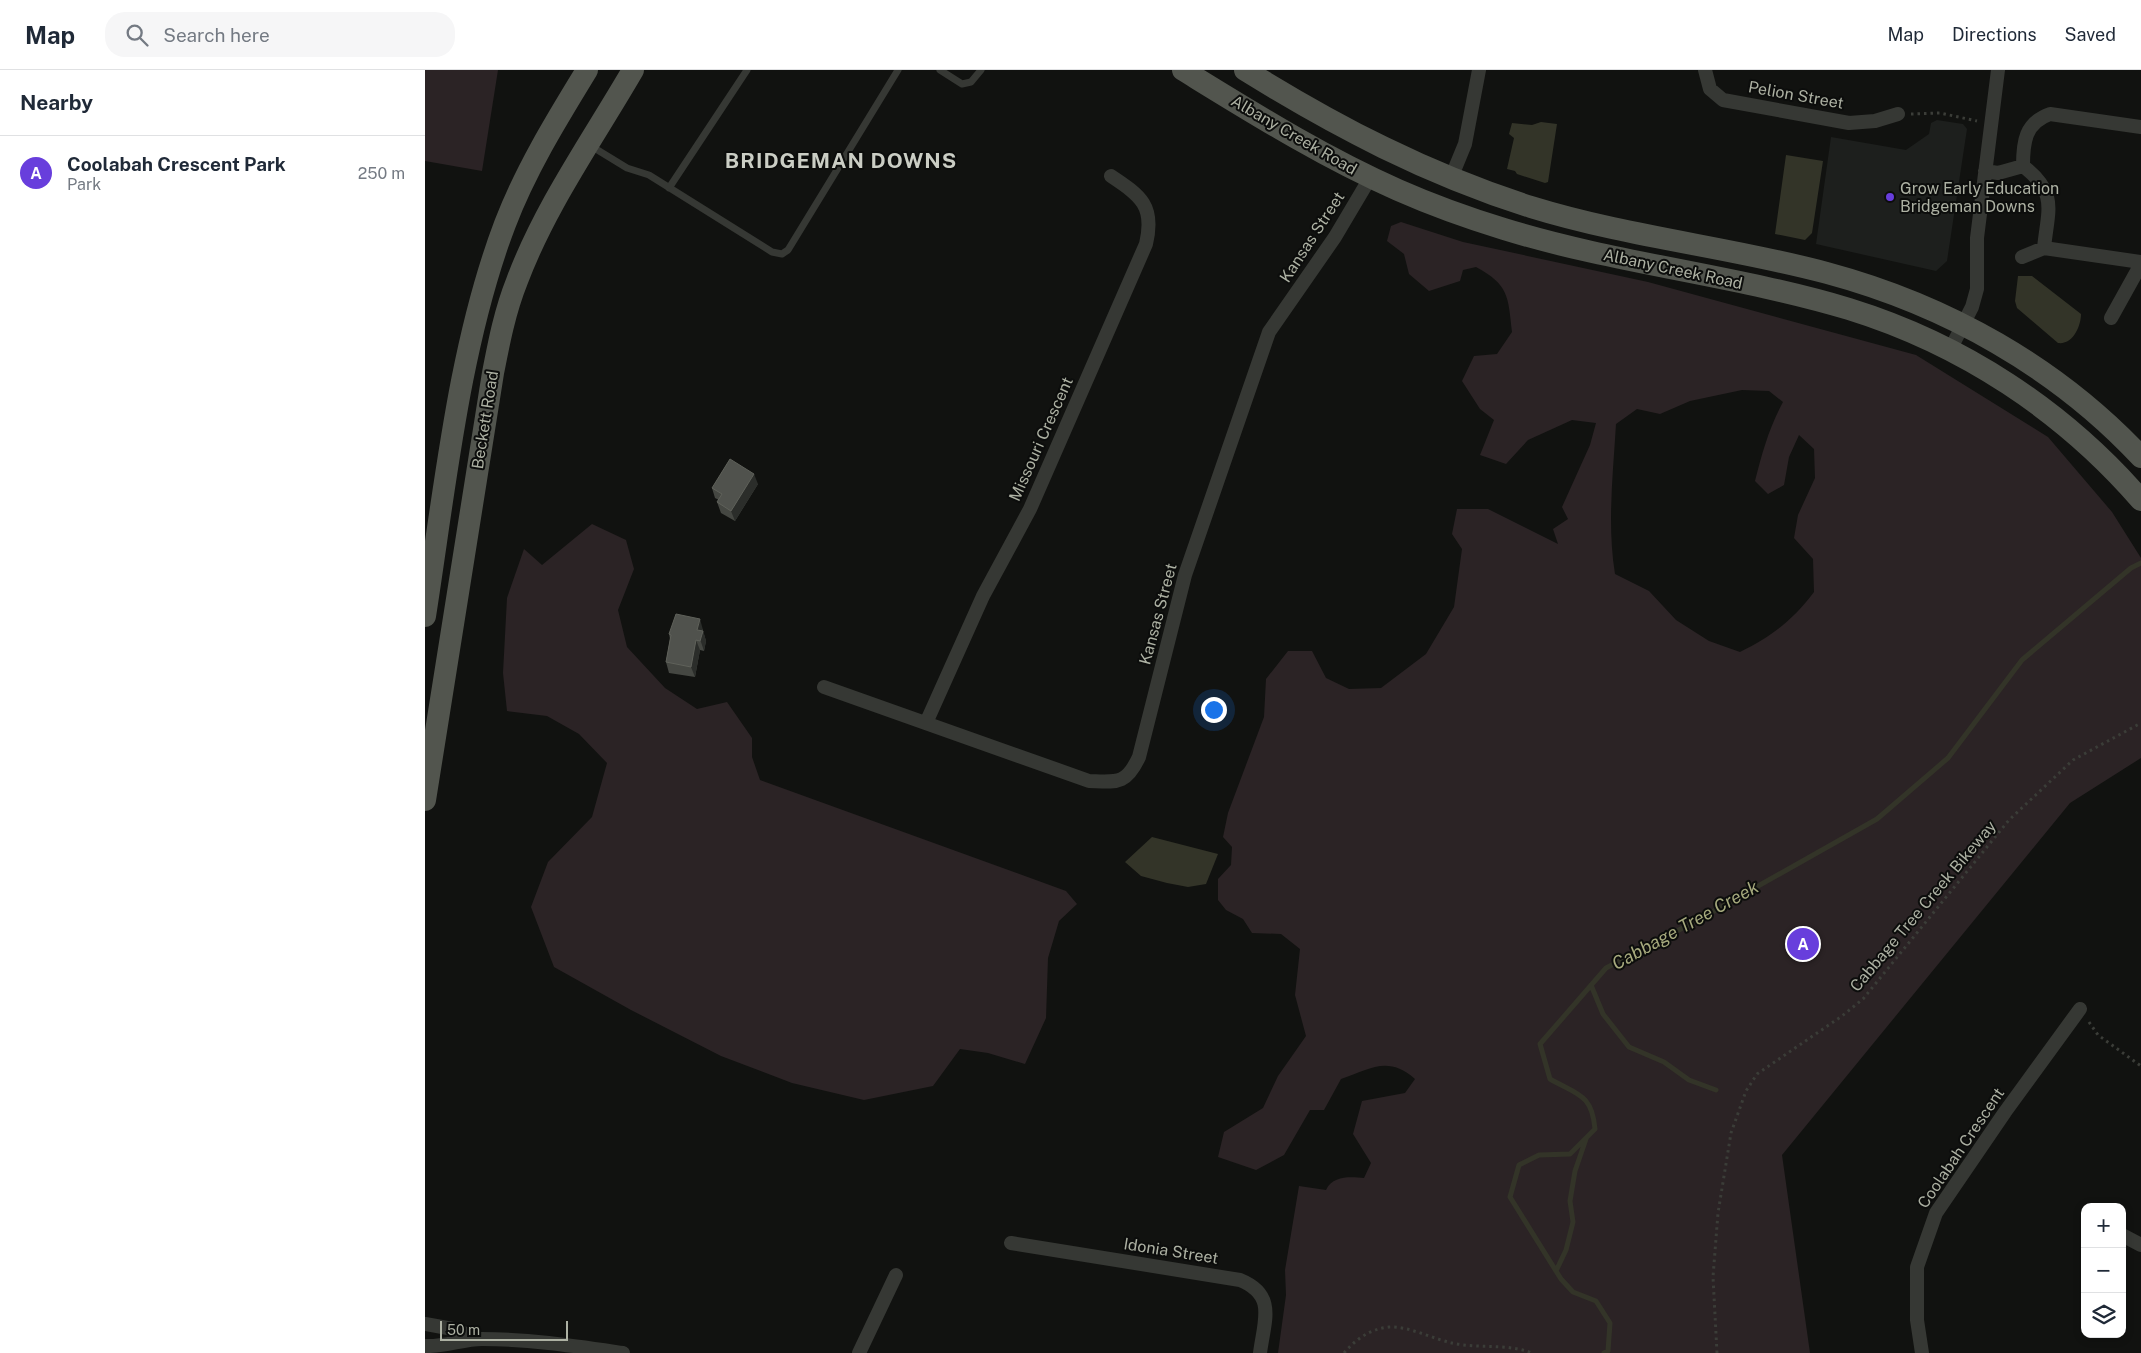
<!DOCTYPE html>
<html lang="en">
<head>
<meta charset="utf-8">
<style>
  body { margin:0; font-family:"Public Sans",sans-serif; background:#f6f6f7; color:#1f2937 }
  .controls { position:absolute; right:15px; bottom:15px; display:grid; overflow:hidden; border-radius:10px; box-shadow:0 2px 8px #0003 }
  .controls button { width:45px; height:45px; display:grid; place-items:center; padding:0; border:0; border-bottom:1px solid #e0e1e3; background:#fff; color:#1f2937; font:25px sans-serif }
  .scale { position:absolute; left:15px; bottom:12px; width:128px; box-sizing:border-box; padding-left:5px; border:2px solid #adb1a3; border-top:0; font-size:14px; line-height:18px; white-space:nowrap; color:#adb1a3; -webkit-text-stroke:4px #0c0d0c; paint-order:stroke }
  .you { position:absolute; left:788px; top:639px; width:18px; height:18px; margin:-12px; border:4px solid #fff; border-radius:50%; background:#1a73e8; box-shadow:0 0 0 8px #1a73e833 }
  .badge { display:grid; place-items:center; width:32px; height:32px; border-radius:50%; background:#683edc; color:#fff; font-size:16px; font-weight:700 }
  .pin { position:absolute; translate:-50% -50%; border:2px solid #fff; box-shadow:0 1px 5px #0006 }
  .list { margin:0; padding:0; list-style:none }
  h2 { display:flex; justify-content:space-between; align-items:center; height:65px; margin:0; padding:0 20px; font-size:21px }
  h2 small { font-size:16px; font-weight:400; color:#747a83 }
  .list li { display:grid; grid-template-columns:32px 1fr auto; gap:15px; align-items:center; box-sizing:border-box; height:75px; padding:0 20px; border-top:1px solid #e0e1e3 }
  .list b { display:block; font-size:19px; white-space:nowrap }
  .list p { margin:0; font-size:16px; white-space:nowrap; color:#747a83 }
  .list em { font-size:16px; font-style:normal; color:#747a83 }
  .icon { flex:none; width:28px; height:28px; fill:none; stroke:currentColor; stroke-width:2; stroke-linecap:round; stroke-linejoin:round }
  .map { position:relative; flex:none; width:1716px; height:1283px; overflow:hidden }
  header { display:flex; align-items:center; gap:30px; box-sizing:border-box; height:70px; padding:0 25px; background:#fff; border-bottom:1px solid #e0e1e3 }
  header strong { font-size:24px }
  nav { display:flex; gap:28px; margin-inline-start:auto; font-size:18px }
  .search { width:350px; height:45px; background:#f6f6f7; display:flex; align-items:center; gap:12px; box-sizing:border-box; padding:0 18px; border-radius:20px; color:#747a83; font-size:19px }
  main { display:flex }
  aside { flex:1; background:#fff }
  .map>svg:first-child { display:block }
</style>
</head>
<body>
<header>
<strong>Map</strong>
<div class="search"><svg class="icon" aria-label="search" viewBox="0 0 24 24"><circle cx="10" cy="10" r="6"/><path d="M15 15l6 6"/></svg>Search here</div>
<nav><a>Map</a><a>Directions</a><a>Saved</a></nav>
</header>
<main>
<aside>
<h2>Nearby<small></small></h2>
<ul class="list">
<li><span class="badge">A</span><div><b>Coolabah Crescent Park</b><p>Park</p></div><em>250 m</em></li>
</ul>
</aside>
<div class="map">
<svg width="1716" height="1283" viewBox="0 0 1716 1283">
  <rect width="100%" height="100%" fill="#111210"/>
  <path fill="#1d1f1d" d="M1512,50l26,4 4,5 -20,132 -11,10 -120,-27 15,-107 75,13 23,-16 2,-11z"/>
  <path fill="#2b2325" fill-rule="evenodd" d="M0,0h73l-16,101 -57,-10z
    M976,152l62,20 185,40 268,73 132,82 64,75 29,46v200l-71,45 -288,352 28,198h-532l8,-58 -1,-25 14,-84 27,4c7,-15 25,-13 38,-12l7,-15 -18,-29 9,-33 43,-8 10,-14c-27,-24 -45,-10 -74,0l-17,31h-14l-26,45 -28,15 -38,-13 6,-25 39,-24 15,-32 28,-40 -11,-41 5,-46 -19,-15 -29,-1 -9,-14 -17,-9 -8,-10v-21l13,-14 1,-18 -9,-10 5,-24 36,-96 2,-38 22,-28h24l14,27 23,11 32,-1 45,-34 28,-47 8,-58 -10,-15 5,-25h31l70,35 -5,-15 15,-10 -6,-12 28,-62 6,-22 -24,-3 -44,20 -22,24 -26,-9 14,-35 -14,-11 -18,-28 12,-25 23,-2 15,-22c-4,-36 -3,-47 -36,-65l-13,3 -3,11 -31,10 -20,-17 -5,-20 -17,-13 4,-15zM1317,320l27,1 14,11c-14,26 -21,51 -28,79l13,13 16,-9 5,-28 10,-22 15,14 1,29 -17,37 -4,23 19,21 1,33c-22,29 -42,44 -74,60l-31,-11 -33,-21 -27,-29 -34,-17c-8,-50 -2,-99 1,-150l21,-15 23,5 30,-13z
    M167,454l34,16 8,29 -16,41 9,37 38,41 32,21 30,-7 25,36v19l8,23 306,111 11,13 -18,17 -11,37 -2,60 -21,46 -37,-11 -28,-4 -27,37 -69,14 -72,-17 -71,-27 -90,-46 -77,-43 -23,-60 17,-45 44,-45 15,-54 -28,-29 -32,-18 -40,-5 -4,-38 4,-75 17,-49 18,16z"/>
  <path fill="#333428" d="M1116,52l16,2 -9,58 -3,1 -28,-9 -2,-3 -8,-2 7,-31 -5,-4 3,-11 20,2z
    M1361,85l37,6 -11,72 -7,7 -30,-6z
    M1593,206h14l49,38c0,12 -8,31 -23,29l-41,-35 -2,-7z
    M727,767l66,17 -12,30 -18,3 -21,-4 -26,-7 -16,-14z"/>
  <g fill="none" stroke-linecap="round" stroke-linejoin="round">
    <path stroke="#333428" stroke-width="5" d="M1166,915l12,29 26,33 35,15 25,18 27,10
      M1131,1201l10,-21 7,-28 -3,-21 5,-30 11,-32
      M1179,1283l4,-2 2,-28 -14,-22 -23,-9 -12,-13 -51,-82 9,-32 20,-10 31,-1 25,-25c-3,-35 -17,-34 -45,-50l-10,-35 66,-76 92,-48 179,-101 71,-61 74,-98 109,-92 10,-5"/>
    <path stroke="#3b3d38" stroke-width="3" stroke-dasharray="2.5 4" stroke-linecap="butt" d="M1486,44l29,-1 37,8
      M1664,952l9,13 43,31
      M919,1283c12,-14 26,-24 45,-26 20,-1 44,12 63,16 27,6 54,0 80,10
      M1292,1283l-4,-76 5,-64 13,-80 15,-42 11,-17 85,-58 21,-17 146,-179 64,-60 68,-37"/>
    <path stroke="#363834" stroke-width="7" d="M515,0l22,14 9,-2 10,-12
      M166,76l36,22 22,7 123,77 10,2 6,-4 110,-180
      M244,118l78,-118"/>
    <path stroke="#363834" stroke-width="14" d="M1280,0l5,19 13,11 126,23 26,-2 23,-7
      M1598,96c35,27 25,43 21,82l97,14
      M1598,96c0,-24 2,-43 27,-52l91,13
      M1560,101l13,2 25,-7
      M1026,108l14,-34 14,-74
      M1597,187l22,-9
      M1686,248l30,-54
      M1525,280l22,-43 5,-18v-51l21,-168
      M399,617l265,94c28,1 37,4 50,-24l46,-182 84,-243 66,-95 35,-59
      M501,653l57,-127 47,-87 116,-265c9,-38 -5,-48 -35,-68
      M1697,1165l19,10
      M586,1173l229,37c37,15 24,41 20,73
      M0,1254l28,5 26,10
      M0,1276c20,1 38,-7 57,-7 48,0 93,7 141,14
      M434,1283l37,-78
      M1497,1283l-5,-33v-53l19,-54 69,-101 75,-103"/>
    <path stroke="#52554e" stroke-width="22" d="M758,0c70,43 140,87 215,120 34,15 70,28 106,39 113,35 232,46 345,80 113,35 214,101 292,191
      M820,0c92,57 182,104 286,137 97,30 199,40 296,66 119,32 230,94 314,184
      M0,546c20,-128 34,-271 80,-392 21,-55 52,-105 82,-154
      M0,730l68,-427c6,-31 12,-62 24,-92 28,-75 76,-142 116,-211"/>
  </g>
  <path fill="#454742" d="M333,414l-23,37 -14,-8 -4,-11 2,-2 -4,-2 -3,-10z
    M278,559v2l3,10 -2,10 -4,-1 -5,27 -26,-4 -3,-11 4,-23 -1,-5z"/>
  <path fill="#2b2d2a" d="M329,404l4,10 -23,37 -4,-10z
    M275,549l6,22 -2,10 -7,-21z
    M271,570l4,10 -5,27 -4,-10z"/>
  <path fill="#50524d" stroke="#5f615a" d="M305,389l24,15 -23,37 -14,-9 5,-8 -10,-6z
    M251,544l24,5 -3,11 6,1 -3,10 -4,-1 -5,27 -25,-5 5,-27 -2,-1z"/>
  <circle fill="#683edc" stroke="#0c0d0c" stroke-width="2" cx="1465" cy="127" r="5"/>
  <g text-anchor="middle" dominant-baseline="central" stroke-width="4" stroke-linejoin="round" paint-order="stroke">
    <g font-size="16" fill="#adb1a3" stroke="#0c0d0c">
      <text transform="translate(1371 25) rotate(10)">Pelion Street</text>
      <text transform="translate(869 65) rotate(30)">Albany Creek Road</text>
      <text transform="translate(887 167) rotate(-57)">Kansas Street</text>
      <text transform="translate(1248 199) rotate(12)">Albany Creek Road</text>
      <text transform="translate(60 350) rotate(-81)">Beckett Road</text>
      <text transform="translate(616 369) rotate(-66)">Missouri Crescent</text>
      <text transform="translate(733 544) rotate(-75)">Kansas Street</text>
      <text transform="translate(1498 836) rotate(-50)">Cabbage Tree Creek Bikeway</text>
      <text transform="translate(1536 1078) rotate(-56)">Coolabah Crescent</text>
      <text transform="translate(746 1181) rotate(9)">Idonia Street</text>
    </g>
    <g font-size="16" fill="#adb1a3" stroke="#0c0d0c" text-anchor="start">
      <text x="1475" y="118">Grow Early Education<tspan x="1475" dy="18">Bridgeman Downs</tspan></text>
    </g>
    <g font-size="18" font-style="italic" fill="#a6a97d" stroke="#0c0d0c">
      <text transform="translate(1260 855) rotate(-29)">Cabbage Tree Creek</text>
    </g>
    <g font-size="21" font-weight="bold" letter-spacing="1" fill="#cacdc4" stroke="#0c0d0c">
      <text x="416" y="90">BRIDGEMAN DOWNS</text>
    </g>
  </g>
</svg>
<div class="controls">
<button>+</button>
<button>−</button>
<button><svg class="icon" aria-label="layers" viewBox="0 0 24 24"><path d="M12 4l9 5-9 5-9-5zM3 14l9 5 9-5"/></svg></button>
</div>
<div class="scale">50 m</div>
<div class="you"></div>
<div class="pin badge" style="left:1378px;top:874px">A</div>
</div>
</main>
</body>
</html>
